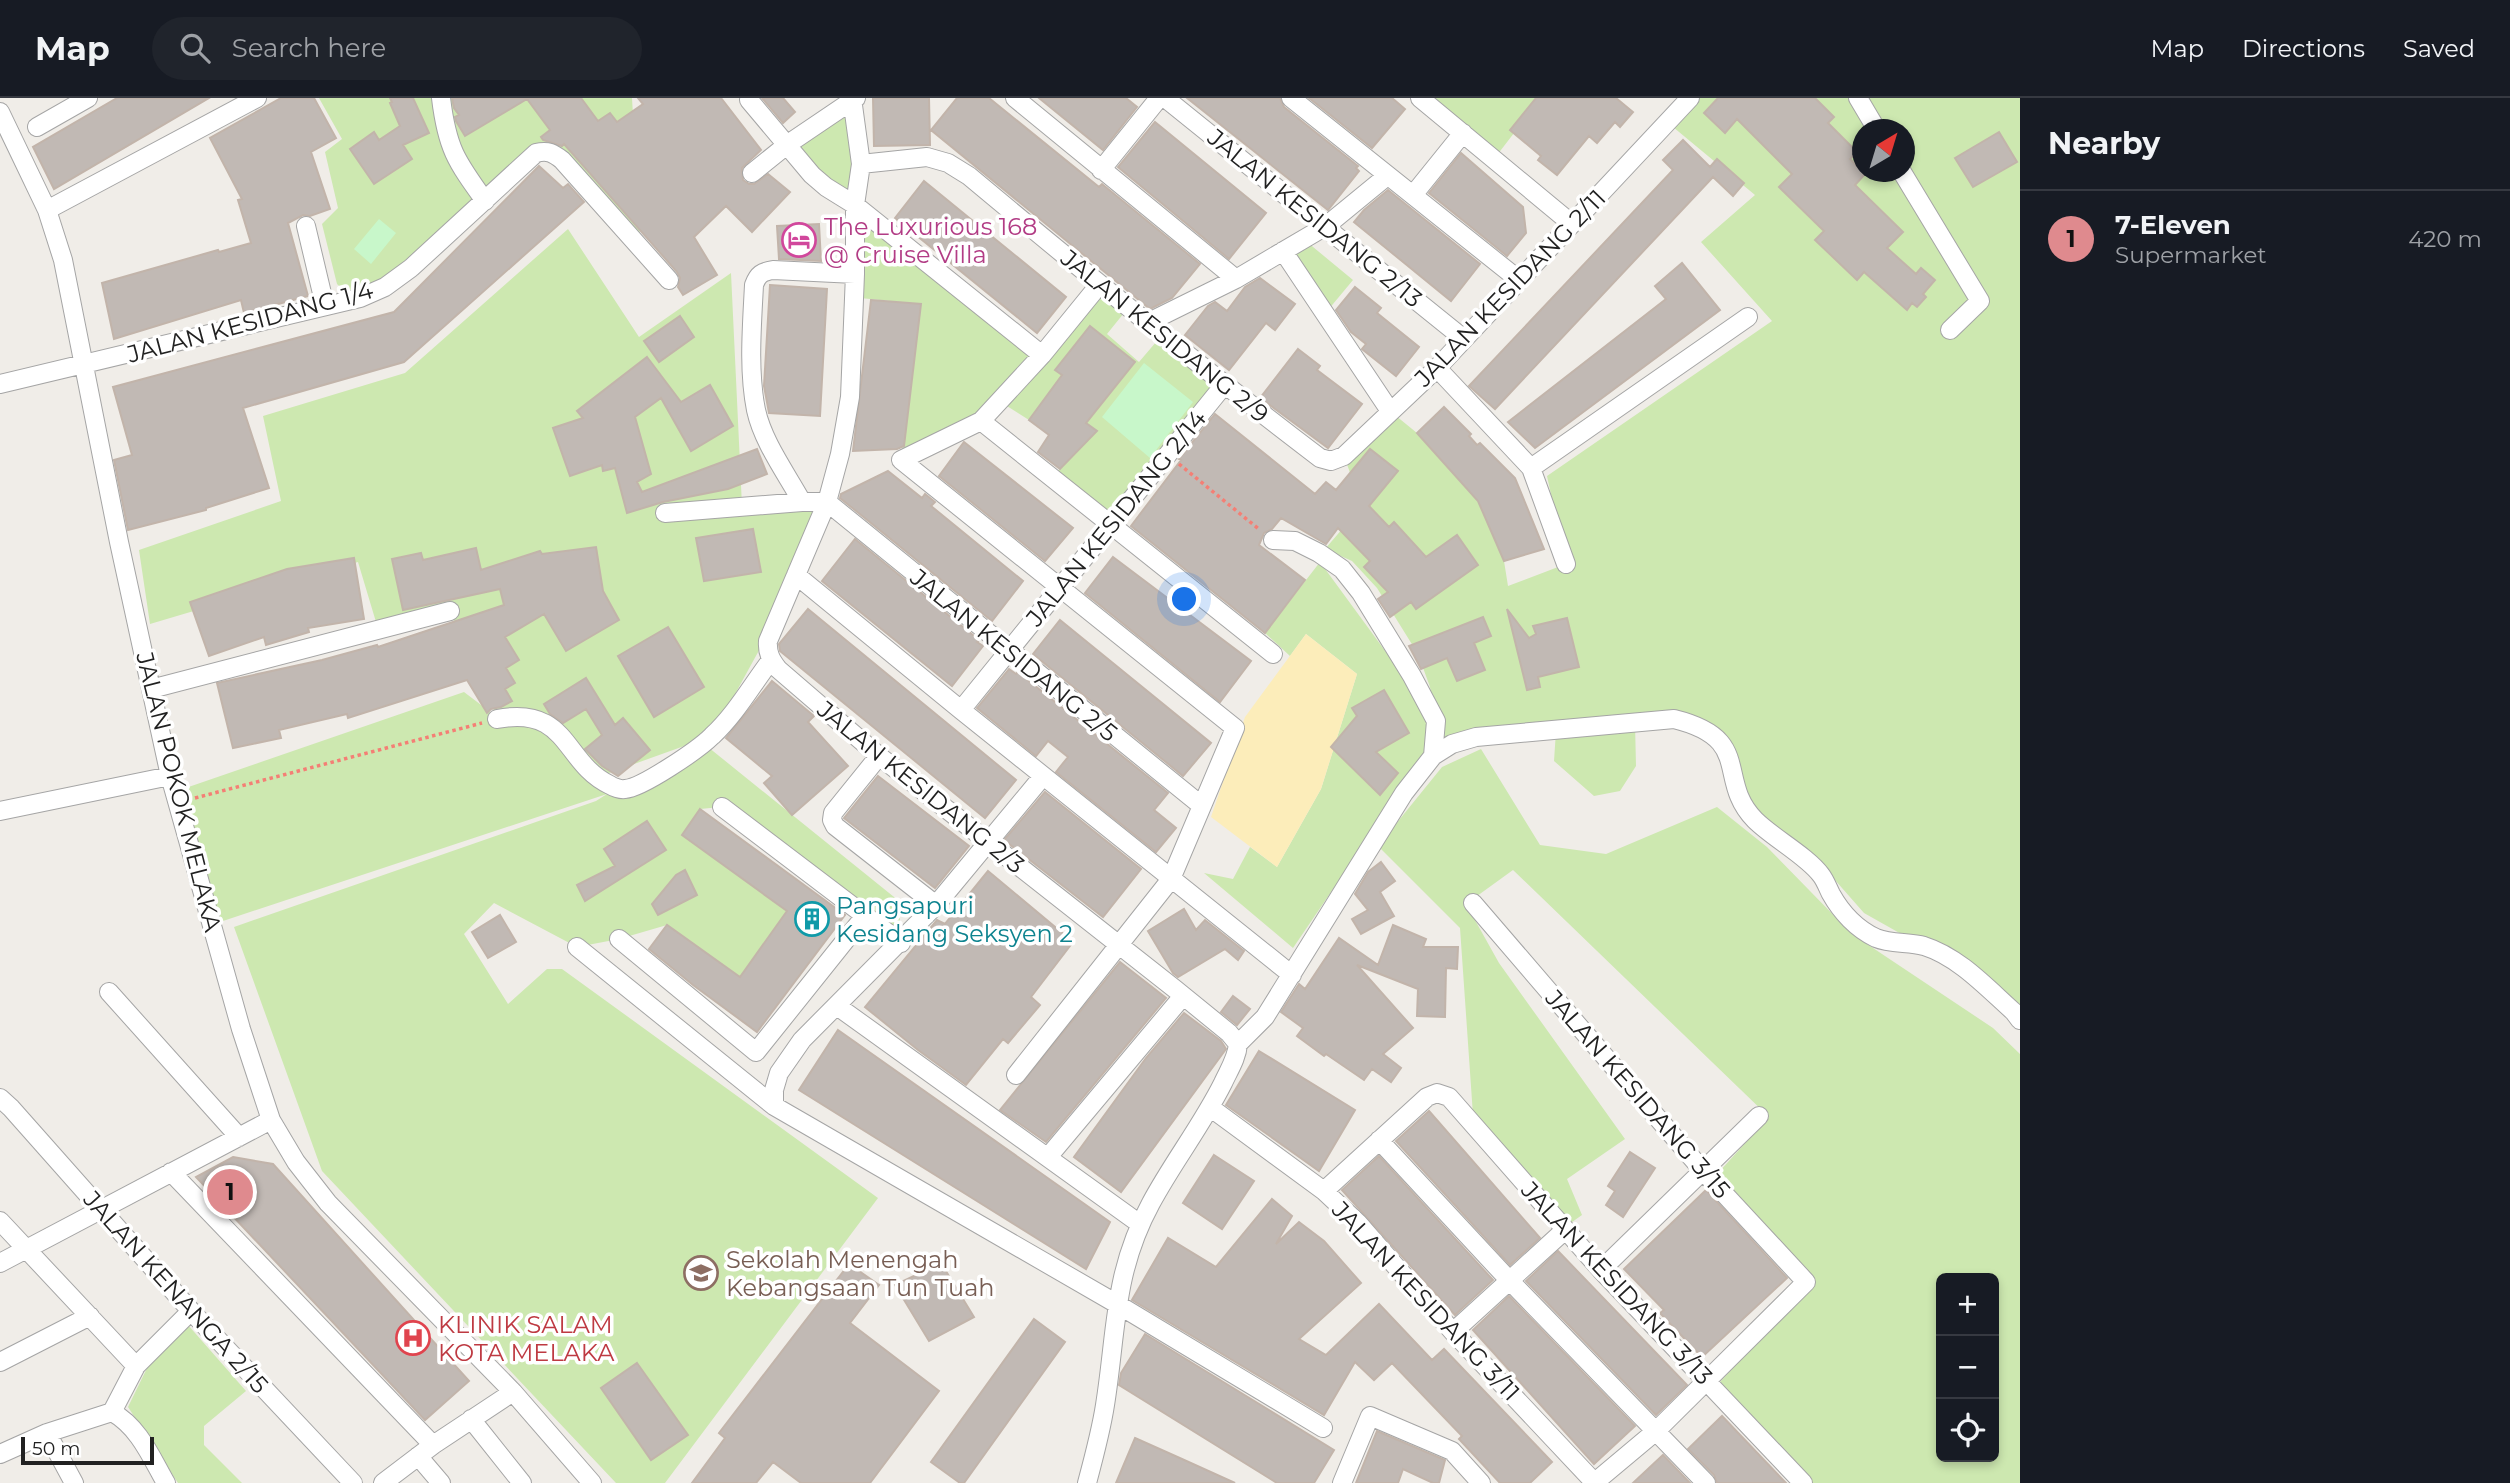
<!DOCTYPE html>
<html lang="en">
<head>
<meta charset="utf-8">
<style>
  body { margin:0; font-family:Montserrat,sans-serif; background:#20242c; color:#f1f3f6 }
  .controls { position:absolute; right:21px; bottom:21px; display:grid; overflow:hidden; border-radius:10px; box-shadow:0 4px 10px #0003 }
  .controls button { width:63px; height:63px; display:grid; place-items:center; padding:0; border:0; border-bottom:2px solid #363941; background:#171b24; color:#f1f3f6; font:35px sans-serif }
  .compass { position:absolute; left:1852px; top:21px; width:63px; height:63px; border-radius:50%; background:#171b24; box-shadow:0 4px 10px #0003; rotate:38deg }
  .scale { position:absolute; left:21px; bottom:18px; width:133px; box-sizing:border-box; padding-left:7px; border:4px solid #212121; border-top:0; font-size:19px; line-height:24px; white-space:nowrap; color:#212121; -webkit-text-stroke:5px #fff; paint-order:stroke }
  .you { position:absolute; left:1185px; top:502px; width:24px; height:24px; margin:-18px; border:5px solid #fff; border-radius:50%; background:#1a73e8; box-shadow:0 0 0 10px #1a73e833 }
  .badge { display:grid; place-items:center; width:46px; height:46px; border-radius:50%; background:#df8a8e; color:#111; font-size:23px; font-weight:700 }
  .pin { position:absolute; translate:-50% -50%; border:4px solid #fff; box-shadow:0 2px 7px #0006 }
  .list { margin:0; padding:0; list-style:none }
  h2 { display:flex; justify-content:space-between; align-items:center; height:91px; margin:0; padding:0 28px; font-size:30px }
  h2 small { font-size:23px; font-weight:400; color:#9ea1a6 }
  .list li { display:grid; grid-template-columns:46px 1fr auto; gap:21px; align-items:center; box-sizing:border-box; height:98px; padding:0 28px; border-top:2px solid #363941 }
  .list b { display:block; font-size:26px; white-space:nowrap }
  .list p { margin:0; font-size:23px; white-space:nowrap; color:#9ea1a6 }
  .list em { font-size:23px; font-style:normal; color:#9ea1a6 }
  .icon { flex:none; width:38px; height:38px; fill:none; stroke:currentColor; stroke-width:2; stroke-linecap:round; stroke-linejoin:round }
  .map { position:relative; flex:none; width:2020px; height:1385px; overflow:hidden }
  header { display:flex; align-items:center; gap:42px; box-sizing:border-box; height:98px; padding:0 35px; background:#171b24; border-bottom:2px solid #363941 }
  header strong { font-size:33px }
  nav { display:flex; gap:38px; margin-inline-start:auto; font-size:24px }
  .search { width:490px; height:63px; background:#20242c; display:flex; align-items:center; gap:18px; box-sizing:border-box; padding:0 24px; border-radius:38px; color:#9ea1a6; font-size:26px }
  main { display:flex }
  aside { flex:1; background:#171b24 }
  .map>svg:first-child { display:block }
</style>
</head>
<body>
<header>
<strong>Map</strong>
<div class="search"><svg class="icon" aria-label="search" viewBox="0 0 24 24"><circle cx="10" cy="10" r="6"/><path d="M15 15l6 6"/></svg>Search here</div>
<nav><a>Map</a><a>Directions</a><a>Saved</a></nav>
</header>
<main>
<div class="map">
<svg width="2020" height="1385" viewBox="0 0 2020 1385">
  <rect width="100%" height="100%" fill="#f0ede8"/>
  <path fill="#cde8b0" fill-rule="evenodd" d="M319,0h313l8,138 -87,-83 -68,48 -74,67 -58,31 -16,-15 -15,-60 16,-16 -13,-56 17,-13z
    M1419,0h122l-47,61z
    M1690,0h330v921l-6,-7 -111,-77 -39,-22 -44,-50 -81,-65 -15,-52 -50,-27 -39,4 1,43 -16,25 -26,5 -40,-35 2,-30 -123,11 -140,206 -89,-75 29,6 17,-32 27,20 44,-78 36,-115 -51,-40 -16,22 -25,-23 55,-71 115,157 -5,-32 -12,-33 -41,-66 -25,-27 -27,-12 37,-43 -18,-50 46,-45 27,22 61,68 26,60 4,25 58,-22 -19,-88 225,-155 -71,-79 54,-47 -88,-73zM1862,32h42v42h-42z
    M852,3l3,104 -67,-61z
    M863,124l168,133 -50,66 -80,39 20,-156 -61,-6z
    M568,131l71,108 92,-64 11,233 85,-4 -47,110 -68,124 -114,41 14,15 91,-49 196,158 2,42 -180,-136 -21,2 -18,26 105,76 -47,66 -73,-52 -48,14 -42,8 -83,-44 -30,31 44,70 39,-35h15l316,229 -213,285h-49l-294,-312 -88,-244 362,-126 11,-7 -396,131 -37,-133 290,-100 33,25 -47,-105 -74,10 -18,-60 -208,62 -11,-74 142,-49 -18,-85 142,-43z
    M1307,144l46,38 -25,30 -38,-56z
    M1099,187l29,23 -21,26 32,28 23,-27 62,50 -113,140 -55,-52 41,-42 -49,-37 -19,26 -30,-19z
    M1481,651l59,96 66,9 111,-47 50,40 85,87 141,94 27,26v429h-208l-93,-100 92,-99 -93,-111 51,-56 -256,-247 -47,34 33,59 126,176 -58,40 15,36 -17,12 -92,-112 -13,-187 -82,-82 64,-79zM1941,1180h53v179h-53z
    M188,1227l58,66 -42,35v19l38,38h-64l-50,-76 21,-43z"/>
  <path fill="#fcedba" d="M1306,536l51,40 -36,115 -44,78 -66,-50 34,-100z"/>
  <path fill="#c8f7ca" d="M379,121l17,14 -25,31 -17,-15z
    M1144,265l49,39 -43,56 -48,-41z"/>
  <path fill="#c1b9b4" stroke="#c2b4aa" stroke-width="2" d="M117,0h92l-155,91 -21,-42z
    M281,0h33l22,40 -25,14 19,57 -20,7 -7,-1 -15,8 20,73 -64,17 -3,-13 -127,39 -12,-56 116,-33 1,2 32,-9 -13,-43 4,-1 -32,-61z
    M390,0h23l16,35 -26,12 9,14 -38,25 -24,-35 24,-17 5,8 21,-14 -10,-23 2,-1z
    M452,0h129l17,23 12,-8 7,9 26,-18 -5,-6h83l40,52 -19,18 1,12 6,4h5l14,-10 22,18 -38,40 -26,-26 -32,31 23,38 -34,20 -5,-8 2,-9 -3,-6 -113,-128 -2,2 -19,-6 -2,-3 9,-7 -23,-31 -62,37 -9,-15 -1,-4 4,-2 -5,-7z
    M762,0h21l12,14 -12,11z
    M873,0h56l1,47 -56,1z
    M957,0h32l110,89 3,-3 98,80 -28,34 -22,11 -219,-179z
    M1039,0h87l11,9 -34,43z
    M1187,0h93l4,9 74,59 -2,2 3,3 -31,39z
    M1309,0h83l13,11 -33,39z
    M1536,0h80l17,14 -13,15 -5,-5 -18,21 -8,-7 -32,39 -19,-15 3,-4 -31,-26z
    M1718,0h97l19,19 -6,6 29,29 -7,7 15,15 -10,11 48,47 -16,16 29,26 5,-6 14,12 -12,14 3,3 -9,10 -5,-4 -5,7 -43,-38 -7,8 -42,-40 9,-9 -45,-44 13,-13 -55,-55 -12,14 -21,-20z
    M1155,24l111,91 -37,46 -111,-92z
    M1999,34l18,30 -44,25 -18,-29z
    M1683,42l27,27 7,-8 27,24 -11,13 -20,-19 -218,232 -26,-23 204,-216 -10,-10z
    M1461,55l62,54 3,26 -19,23 -78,-63z
    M539,68l24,22 5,-4 16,18 -180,160 -161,46 26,80 -63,20v2l-78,20 -14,-70 18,-5 -19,-68 281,-75z
    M924,83l142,116 -29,36 -142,-115z
    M1388,92l92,74 -29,37 -97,-79 10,-12z
    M819,126l2,37 -42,-2 -2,-33z
    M1682,165l38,47 -185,138 -27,-26 158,-123 -11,-13z
    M1260,180l35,26 -20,26 -9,-7 -37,47 -44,-35 23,-29 7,-4 12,9 18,-24z
    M770,187l57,4 -7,127 -51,-3 -5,-27z
    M1355,189l26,21 -4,5 42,34 -23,29 -34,-27 4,-5 -15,-12 -15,-22z
    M871,202l50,4 -17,142 -7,3 -44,2z
    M680,218l14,21 -35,25 -15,-21z
    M1090,228l45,36 -49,61 11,8 -37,38 -22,-17 11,-17 -20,-15 33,-45 -7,-5z
    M1298,251l22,17 -3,4 45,34 -34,44 -68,-50z
    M647,259l34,45 29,-17 23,41 -42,25 -30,-53 -26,19 16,57 -14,8 5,10 115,-43 10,25 -39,15 -65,13 -36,11 -12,-45 -12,3 -1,-6 -32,11 -17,-48 30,-10 -6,-7z
    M1444,309l27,27 -2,2 8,9 3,-2 35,35 29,71 -40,12 -26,-60 -61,-68z
    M1215,316l100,80 11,-12 10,8 34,-41 28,22 -29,35 20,21 5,-5 32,35 31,-22 21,30 -62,44 -5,-7 -21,15 -12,-18 10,-7 -24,-25 6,-6 -32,-33 -12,16 -45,-26 -9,11 -8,4 -5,12 46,35 -40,53 -134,-107 50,-66 -2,-1z
    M964,344l109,86 -28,33 -106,-85z
    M888,373l34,27 3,-4 10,8 -4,4 92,75 -31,40 -152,-123 1,-4z
    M753,431l8,43 -57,9 -8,-43z
    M855,441l124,101 -2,2 6,4 -31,40 -130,-105z
    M596,449l7,44 16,29 -53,31 -22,-37 -39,23 14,23 -13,8 9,15 -10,6 7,12 -11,6 -10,2 -4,4 -20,-33 -119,38 -1,-4 -68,16 2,8 -48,10 -16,-65 105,-23 55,-15 1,2 126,-42 -4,-16 -97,21 -11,-51 29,-6 2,7 53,-12 5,22 59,-19 2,3z
    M1113,459l138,104 -31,41 -135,-109z
    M354,460l10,61 -56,9 1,4 -43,13 -2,-8 -55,19 -19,-54 97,-33z
    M808,511l208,171 -31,38 -205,-167 -1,-7z
    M1507,511l22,29 7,-4 -3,-8 34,-8 12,49 -41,10 2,10 -13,3z
    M1483,519l8,19 -17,7 11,27 -28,11 -10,-23 -26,11 -12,-23z
    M1060,522l151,123 -28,33 -150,-122z
    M668,529l36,60 -50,30 -36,-61z
    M1009,571l7,5 2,-2 150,121 -14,17 22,18 -20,24 -100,-80 12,-15 -20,-16 -12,15 -59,-48z
    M586,580l29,47 8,-7 27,32 -32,26 -16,-10 -17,-17 17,-14 -16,-26 -23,14 -13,-9 -6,-10z
    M772,583l42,35 -6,6 40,44 -56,49 -28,-32 8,-7 -46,-38z
    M1384,592l25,43 -33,19 22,21 -18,22 -49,-48 26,-31 -5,-8z
    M878,678l91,70 -34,42 -91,-70z
    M1045,694l96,77 -38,48 -99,-77z
    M700,711l145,106 -88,117 -64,-47 -44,-36 18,-24 73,52 47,-66 -105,-76z
    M647,723l19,29 -81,51 -8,-16 38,-19 -11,-17z
    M1381,764l14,19 -15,11 14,24 -33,18 -9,-15 16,-9 -13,-16 13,-22z
    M685,772l12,25 -39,20 -6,-11 24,-29z
    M988,773l85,71 -42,55 9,8 -32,38 -5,-4 -37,46 -48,-35 -53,-43 72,-87 8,4z
    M1184,811l12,21 9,-10 39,31 -6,9 -13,-11 -47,28 -5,-4 -25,-42z
    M500,817l16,27 -28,16 -16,-26z
    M1393,827l33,14 -3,8h35l-1,22 -11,-1 -1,49 -28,-1 1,-27 -61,-24 56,63 -30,26 18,14 -10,14 -19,-13 -8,11 -38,-26 -2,2 -27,-20 6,-8 -22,-16 18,-28 6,5 34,-51 39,27z
    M1120,864l46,36 -120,144 -46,-32z
    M1233,898l17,13 -13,16 -16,-13z
    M1184,915l37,28 5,8 -105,143 -47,-35 72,-99z
    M838,932l272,192 -24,47 -287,-179z
    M1259,953l96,59 -36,61 -93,-66z
    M1429,1013l111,127 -30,27 -114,-124z
    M1630,1054l25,16 -32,49 -17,-12 9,-14 -7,-5z
    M1214,1057l40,26 -32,48 -39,-26z
    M1379,1058l114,124 -38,35 -113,-125z
    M233,1059l40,7 196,217 -44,39 -229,-243z
    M1706,1092l81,88 -85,79 -42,-44 4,-3 -40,-41z
    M1272,1101l20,17 -16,28 23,-22 25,19 37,42 -62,56 27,16 53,-51 53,56 12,-11 108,113 -22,21h-30l-41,-44 3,-3 -70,-73 -18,17 -19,-18 -31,53 -192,-115 36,-62 48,29z
    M1558,1153l129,134 -31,30 -130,-134z
    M941,1165l33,54 -45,24 -34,-56z
    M849,1166l30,21 -29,38 89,68 -69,92h-69l-28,-21 -17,21h-64l33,-45 -6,-5z
    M1509,1198l126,130 -41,38 -121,-134z
    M1034,1221l31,23 -101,141h-4l-29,-21z
    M1145,1236l189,116 -20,33h-37l-158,-98 2,-12z
    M637,1265l51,72 -37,25 -50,-72z
    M1722,1318l64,67h-69l-3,-8 -26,-26z
    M1377,1333l68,29 -6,23h-6l-30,-14 -5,14h-42z
    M1135,1340l47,21 53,24h-119z
    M1663,1357l27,28h-57z"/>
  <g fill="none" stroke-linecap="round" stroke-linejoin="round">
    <g stroke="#a5a5a5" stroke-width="20">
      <path id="minor" d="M441,0c6,50 15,63 44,103
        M852,0l9,66 -6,41v69l-5,123 -10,57 -13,48 -59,139c-1,12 3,19 10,28l101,87 296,233 54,44 9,11
        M1015,0l221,181
        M1165,0l299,241
        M1291,0l228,182
        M1420,0l152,126
        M1858,0l19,32
        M749,2l63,75 14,12 29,18 187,150
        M0,14l47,98 16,50 56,282 51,234 71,253 30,91 25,42 32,41 185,189 79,91
        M37,29l51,-29
        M861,66l66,-7 21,6 21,13c115,96 231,191 351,282l11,3 13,-5 93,-88 253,-270
        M1101,72l58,-72
        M1902,74l78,129 -30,29
        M752,75l36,-29 68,-46
        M1413,97l50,-62
        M47,112l210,-112
        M306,128l19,80
        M1283,153l107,160
        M1147,225l89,-44 90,-53 61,-50
        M1437,270l94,100 35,96
        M0,286l360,-86 25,-11 26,-19 125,-115c12,-3 17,0 26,7l107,120
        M981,323l292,233
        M1531,370l217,-151
        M802,404c-16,-29 -39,-60 -46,-92 -8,-40 -4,-85 -2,-125 4,-11 8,-13 19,-15l82,4
        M665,415l137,-11h25l375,304
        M1273,442l22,1 24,12 23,16 19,24 51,83 24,45 -3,35
        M796,477l165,135 331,265
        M151,591l299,-78
        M961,612l263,-325
        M497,621c72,-14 66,44 113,66 3,2 11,5 15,4 17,-1 74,-40 87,-53 23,-21 40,-51 59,-76
        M879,658l-46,57 -1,7 3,6 101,79
        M722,709l179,136
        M0,713l170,-35
        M1473,805l231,269 102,110 -150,149 -62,52
        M619,841l137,113 108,-135
        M577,849l197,159 343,198 206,124
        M109,894l130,145
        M837,908l303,218
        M1016,977l155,-196 64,-151 -334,-268 80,-39 61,-66 57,-70
        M0,1000l11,10 180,203 162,172
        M774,1008v-16l5,-17 23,-33 134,-135 107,-129
        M1211,1010l113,83 34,32 95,109 142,151
        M1379,1042l130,140 197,203
        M1048,1059l135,-161
        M171,1074l262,273
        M1324,1093l103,-94 10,-4 12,4 152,173 202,213
        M0,1123l136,145
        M0,1165l271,-143
        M1601,1172l158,-154
        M1453,1234l112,-102
        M0,1264l90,-46
        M112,1314l24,-46 55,-55
        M112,1314c27,15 39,45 54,71
        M471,1321l51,64
        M47,1335l27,50
        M0,1356l47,-21 65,-21
        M418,1358l23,27
        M383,1385l50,-38 80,-53
        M1087,1385c7,-26 14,-52 18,-78 12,-75 8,-132 46,-202 22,-41 51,-78 72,-120 6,-13 14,-25 15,-39l27,-27 139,-224 29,-37 19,-12 24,-7 198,-18c81,20 41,60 81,101 18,18 52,36 66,55 4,5 7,13 10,19 10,18 26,35 45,44 14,6 33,4 48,8 35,11 63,42 90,66l6,8
        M1342,1385l28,-67 82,35 29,32"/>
    </g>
    <path stroke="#f47f75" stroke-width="3.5" stroke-dasharray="3.5 3.5" stroke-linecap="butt" d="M1179,366l81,66
      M195,700l287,-75"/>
    <use href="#minor" stroke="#fff" stroke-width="18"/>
  </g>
  <defs>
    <g id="hotel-ring" transform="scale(1.75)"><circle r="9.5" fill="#fff" stroke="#d1479c" stroke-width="1.5"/><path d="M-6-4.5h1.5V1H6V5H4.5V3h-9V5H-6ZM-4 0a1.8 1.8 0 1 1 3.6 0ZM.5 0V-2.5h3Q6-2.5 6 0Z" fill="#d1479c"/></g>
    <g id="building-ring" transform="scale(1.75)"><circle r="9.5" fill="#fff" stroke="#0f9aa8" stroke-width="1.5"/><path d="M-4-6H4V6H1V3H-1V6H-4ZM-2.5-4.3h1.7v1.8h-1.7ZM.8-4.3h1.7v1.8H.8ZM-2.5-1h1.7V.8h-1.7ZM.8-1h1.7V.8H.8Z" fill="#0f9aa8"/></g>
    <g id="school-ring" transform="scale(1.75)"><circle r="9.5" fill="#fff" stroke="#8d6e63" stroke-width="1.5"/><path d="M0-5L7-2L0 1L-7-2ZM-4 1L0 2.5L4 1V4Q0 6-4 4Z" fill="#8d6e63"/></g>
    <g id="hospital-ring" transform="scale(1.75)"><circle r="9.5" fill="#fff" stroke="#e0444e" stroke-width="1.5"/><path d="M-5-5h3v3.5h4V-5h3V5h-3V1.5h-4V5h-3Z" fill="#e0444e"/></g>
  </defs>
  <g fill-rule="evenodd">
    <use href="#hotel-ring" x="799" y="142"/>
    <use href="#building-ring" x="812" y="821"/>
    <use href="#school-ring" x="701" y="1175"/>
    <use href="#hospital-ring" x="413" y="1240"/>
  </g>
  <g text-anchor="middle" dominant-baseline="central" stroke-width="7" stroke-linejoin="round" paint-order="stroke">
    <g font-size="24" fill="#212121" stroke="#fff">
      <text transform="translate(1315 120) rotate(39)">JALAN KESIDANG 2/13</text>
      <text transform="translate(1510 190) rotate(-46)">JALAN KESIDANG 2/11</text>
      <text transform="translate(250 224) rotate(-15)">JALAN KESIDANG 1/4</text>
      <text transform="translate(1165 238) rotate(39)">JALAN KESIDANG 2/9</text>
      <text transform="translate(1116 420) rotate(-51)">JALAN KESIDANG 2/14</text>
      <text transform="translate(1014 557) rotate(39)">JALAN KESIDANG 2/5</text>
      <text transform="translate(921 689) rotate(39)">JALAN KESIDANG 2/3</text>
      <text transform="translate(179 694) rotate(76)">JALAN POKOK MELAKA</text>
      <text transform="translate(1638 996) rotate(49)">JALAN KESIDANG 3/15</text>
      <text transform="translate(1617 1185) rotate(47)">JALAN KESIDANG 3/13</text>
      <text transform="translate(176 1194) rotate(48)">JALAN KENANGA 2/15</text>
      <text transform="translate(1426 1203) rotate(47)">JALAN KESIDANG 3/11</text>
    </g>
    <g font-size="24" fill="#b23c85" stroke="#fff" text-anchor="start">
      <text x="824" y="128">The Luxurious 168<tspan x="824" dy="28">@ Cruise Villa</tspan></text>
    </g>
    <g font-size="24" fill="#0d838f" stroke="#fff" text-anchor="start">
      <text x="836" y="807">Pangsapuri<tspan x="836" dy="28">Kesidang Seksyen 2</tspan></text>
    </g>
    <g font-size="24" fill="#785e54" stroke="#fff" text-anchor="start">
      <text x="726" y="1161">Sekolah Menengah<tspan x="726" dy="28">Kebangsaan Tun Tuah</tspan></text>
    </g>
    <g font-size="24" fill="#be3a42" stroke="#fff" text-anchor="start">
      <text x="438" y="1226">KLINIK SALAM<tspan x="438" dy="28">KOTA MELAKA</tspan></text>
    </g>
  </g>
</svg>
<div class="controls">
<button>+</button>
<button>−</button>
<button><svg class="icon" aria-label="locate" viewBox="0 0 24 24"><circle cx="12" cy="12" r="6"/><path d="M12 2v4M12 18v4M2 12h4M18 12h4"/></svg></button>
</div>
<svg class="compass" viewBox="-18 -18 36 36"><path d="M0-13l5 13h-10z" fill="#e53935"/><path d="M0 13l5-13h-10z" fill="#9ea1a6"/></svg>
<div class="scale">50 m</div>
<div class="you"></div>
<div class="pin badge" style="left:230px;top:1094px">1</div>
</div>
<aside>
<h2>Nearby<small></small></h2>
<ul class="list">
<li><span class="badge">1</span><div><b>7-Eleven</b><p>Supermarket</p></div><em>420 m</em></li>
</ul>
</aside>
</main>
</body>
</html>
